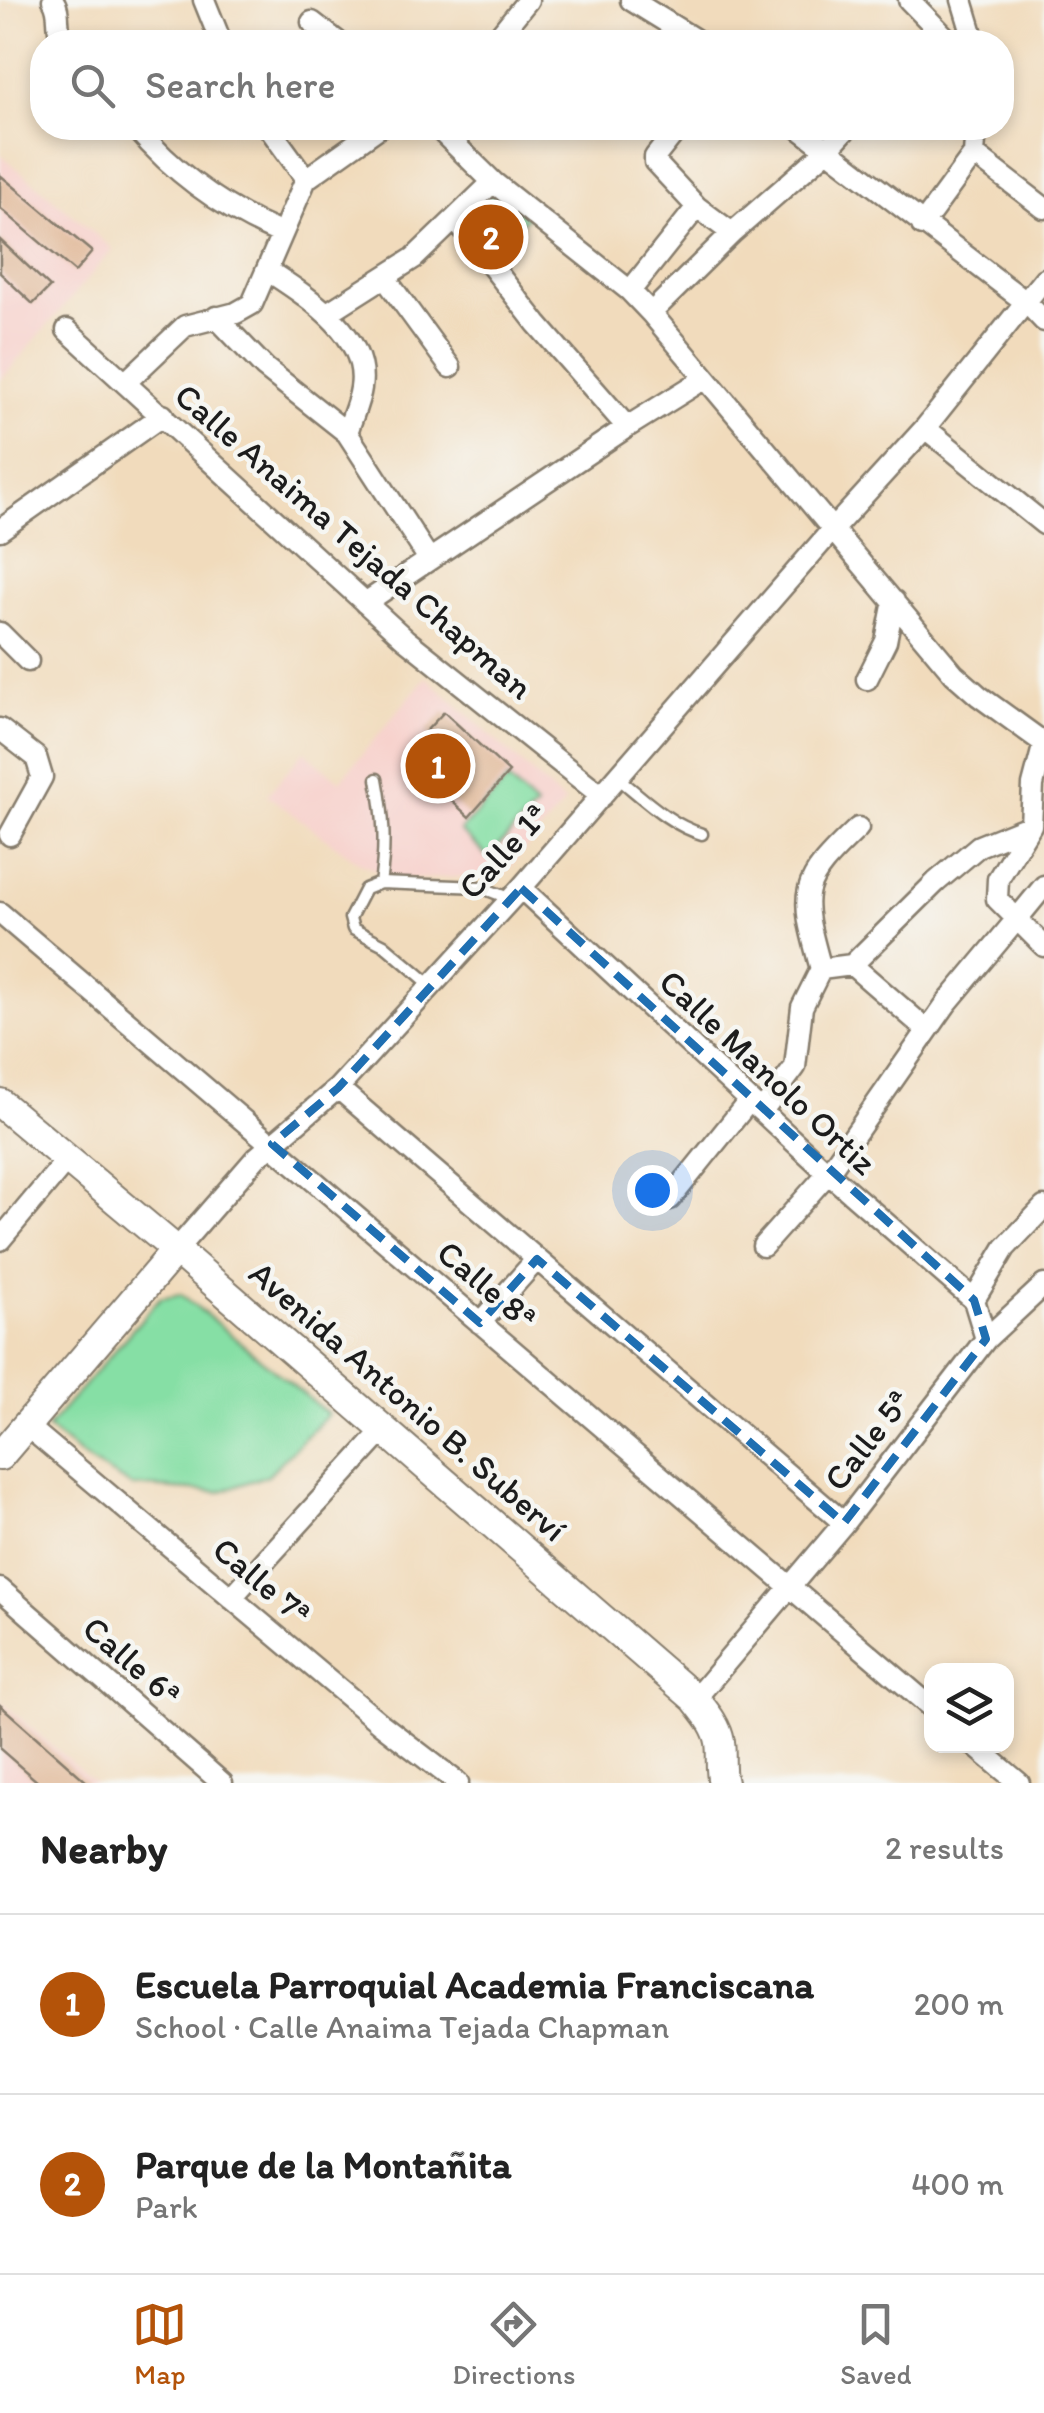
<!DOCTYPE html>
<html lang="en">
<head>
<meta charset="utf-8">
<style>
  body { margin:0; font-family:Itim,sans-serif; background:#f2f2f2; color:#222 }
  .controls { position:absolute; right:30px; bottom:30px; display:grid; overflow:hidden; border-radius:20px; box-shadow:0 5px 15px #0003 }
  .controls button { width:90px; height:90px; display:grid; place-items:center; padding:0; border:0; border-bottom:2px solid #e0e0e0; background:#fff; color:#222; font:50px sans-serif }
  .you { position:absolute; left:652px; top:1190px; width:35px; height:35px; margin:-25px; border:8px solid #fff; border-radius:50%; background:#1a73e8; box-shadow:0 0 0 15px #1a73e833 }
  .badge { display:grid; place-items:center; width:65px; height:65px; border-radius:50%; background:#b45309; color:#fff; font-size:32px; font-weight:700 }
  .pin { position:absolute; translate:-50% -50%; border:5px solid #fff; box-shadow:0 2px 10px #0006 }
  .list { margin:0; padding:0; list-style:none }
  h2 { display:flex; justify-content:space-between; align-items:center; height:130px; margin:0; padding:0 40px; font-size:42px }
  h2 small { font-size:32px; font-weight:400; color:#767676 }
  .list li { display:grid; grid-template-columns:65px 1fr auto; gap:30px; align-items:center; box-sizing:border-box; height:180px; padding:0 40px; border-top:2px solid #e0e0e0 }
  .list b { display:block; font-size:38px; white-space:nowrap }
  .list p { margin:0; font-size:32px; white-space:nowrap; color:#767676 }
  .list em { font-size:32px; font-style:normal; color:#767676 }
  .icon { flex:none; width:55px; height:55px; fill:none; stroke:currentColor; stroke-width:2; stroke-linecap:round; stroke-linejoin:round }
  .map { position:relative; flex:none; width:1044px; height:1783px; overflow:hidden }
  .search { position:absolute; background:#fff; box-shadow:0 5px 15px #0003; left:30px; right:30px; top:30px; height:110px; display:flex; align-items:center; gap:25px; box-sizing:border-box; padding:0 35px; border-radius:40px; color:#767676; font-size:38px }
  .sheet { height:490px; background:#fff }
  nav { display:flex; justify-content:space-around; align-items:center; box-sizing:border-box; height:140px; border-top:2px solid #e0e0e0; background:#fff; font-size:28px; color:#767676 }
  nav a { display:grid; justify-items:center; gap:5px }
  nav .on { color:#b45309 }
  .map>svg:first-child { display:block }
</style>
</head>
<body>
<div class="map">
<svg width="1044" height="1783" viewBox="0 0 1044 1783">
  <rect width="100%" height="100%" fill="#f6f6f2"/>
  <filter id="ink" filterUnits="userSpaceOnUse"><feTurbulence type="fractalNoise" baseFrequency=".01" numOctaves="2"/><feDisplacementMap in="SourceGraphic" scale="20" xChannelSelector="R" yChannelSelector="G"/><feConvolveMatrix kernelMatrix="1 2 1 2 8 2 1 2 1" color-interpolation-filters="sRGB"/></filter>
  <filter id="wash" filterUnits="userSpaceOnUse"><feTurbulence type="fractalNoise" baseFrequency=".0048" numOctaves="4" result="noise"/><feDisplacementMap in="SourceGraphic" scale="40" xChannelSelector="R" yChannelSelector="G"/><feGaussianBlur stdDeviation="2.25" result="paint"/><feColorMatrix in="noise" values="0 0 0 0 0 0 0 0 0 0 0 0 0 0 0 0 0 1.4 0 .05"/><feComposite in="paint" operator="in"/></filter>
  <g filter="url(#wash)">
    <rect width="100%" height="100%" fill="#f1dbbc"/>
    <path fill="#f7d0cb" d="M0,154l113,95 -113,132z
      M426,677l139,126 -62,72 -105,5 -40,-18 -91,-67 37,-44 36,30z
      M0,1701l95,82h-95z"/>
    <path fill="#86dfa5" stroke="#517e60" stroke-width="2.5" d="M493,187l35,29 -38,39 -29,-36z
      M508,780l28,27 -48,50 -28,-26z
      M181,1294l147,120 -60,61 -49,17 -87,-6 -42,-24 -43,-34 113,-130z"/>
    <g id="blocks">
      <path fill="#e0b694" d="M0,175l92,77 -17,20 -75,-64z
        M0,240l50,47 -17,17 -33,-31z
        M444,712l65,60 -40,45 -53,-49 23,-25 -13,-12z
        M0,1705l88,78h-49l-39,-34z"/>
    </g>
  </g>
  <g filter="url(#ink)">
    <use href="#blocks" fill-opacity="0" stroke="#867c6c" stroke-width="2.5"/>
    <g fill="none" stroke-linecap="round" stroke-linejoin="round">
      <g stroke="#867c6c" stroke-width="15">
        <path id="lane" d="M618,778c25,20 52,47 84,56
          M377,779c7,37 9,67 3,104l-15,6 -15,29 3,11 31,16 48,41
          M380,883l100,4 31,12"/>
      </g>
      <g stroke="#867c6c" stroke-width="25">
        <path id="street" d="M53,0c9,13 1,30 11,42
          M204,0l17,42
          M631,0l68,42
          M909,0l41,42
          M962,0l9,30 -6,12
          M312,22l26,20
          M494,42l34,-42
          M136,128c39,46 90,82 146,106
          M269,128l37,51
          M438,128l55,54 137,109 21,22 303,361 25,22 65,47 -11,42 -2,40 -33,54 -1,20 20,20 27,-33
          M678,128l-23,29v5l42,45 35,26
          M799,128l228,175 17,18
          M974,154l70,54
          M455,219l82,105 90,103
          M922,225l52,-71 2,-26
          M267,270c36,24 103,64 94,118 -2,15 -10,31 -14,45
          M385,278l65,89
          M630,291l67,-84
          M329,312l85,-54 79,-76
          M651,313l81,-80 94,-82 21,-23
          M216,317l49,51 82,65 82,126
          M67,330l338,309 197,157
          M126,382l59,-56 51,-13 16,-9 54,-125 72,-51
          M925,428l119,96
          M0,530l163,-115
          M365,603l262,-176 77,-48
          M0,633l28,28
          M867,679l19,-38 8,-40
          M0,729l36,28 6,20 -32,58
          M521,888l307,285 146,127
          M0,913l932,795
          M852,965l75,65
          M821,969l31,-4 84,-83 43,-36 52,-21
          M338,1088l506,435
          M762,1111l33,-44 7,-60 19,-38c-22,-79 -23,-84 37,-141
          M670,1199l79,-98
          M0,1240l66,-79
          M763,1246l65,-73 118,-169 71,-85 27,27
          M176,1250l80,-92 82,-70 183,-200 311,-358 93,-102 119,-149
          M480,1323l57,-64
          M986,1339l-12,-39 31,-52 39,-41
          M26,1425l355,299 77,59
          M0,1589l222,194
          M231,1598l153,-168
          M695,1699l149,-176 142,-184 58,-54
          M975,1746l44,37"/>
      </g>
      <g stroke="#867c6c" stroke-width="32">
        <path id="secondary" d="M0,1103l176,147 519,449c10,13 22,26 25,43 2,14 -1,27 3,41
          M0,1456l176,-206"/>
      </g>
      <use href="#lane" stroke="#fff" stroke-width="10"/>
      <use href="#street" stroke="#fff" stroke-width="20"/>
      <use href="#secondary" stroke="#fff" stroke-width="28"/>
    </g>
  </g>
  <path fill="none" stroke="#1f6fb2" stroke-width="8" stroke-dasharray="20 12" stroke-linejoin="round" d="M521,888l453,412 12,39 -142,184 -307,-264 -57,64 -208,-179 66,-56z"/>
  <g text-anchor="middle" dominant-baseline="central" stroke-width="9" stroke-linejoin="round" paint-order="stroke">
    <g font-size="35" fill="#1c1c1c" stroke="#f6f6f2">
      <text transform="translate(354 541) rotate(41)">Calle Anaima Tejada Chapman</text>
      <text transform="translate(503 851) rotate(-48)">Calle 1ª</text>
      <text transform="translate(768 1072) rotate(43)">Calle Manolo Ortiz</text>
      <text transform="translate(487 1285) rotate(40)">Calle 8ª</text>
      <text transform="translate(408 1401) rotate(41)">Avenida Antonio B. Suberví</text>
      <text transform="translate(867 1440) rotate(-52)">Calle 5ª</text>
      <text transform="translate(262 1581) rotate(40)">Calle 7ª</text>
      <text transform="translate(132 1661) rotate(41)">Calle 6ª</text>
    </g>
  </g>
</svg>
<div class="controls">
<button><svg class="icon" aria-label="layers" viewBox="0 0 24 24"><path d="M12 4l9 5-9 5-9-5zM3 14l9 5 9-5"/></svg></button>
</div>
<div class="you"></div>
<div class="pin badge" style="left:438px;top:766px">1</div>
<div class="pin badge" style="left:491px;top:237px">2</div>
<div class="search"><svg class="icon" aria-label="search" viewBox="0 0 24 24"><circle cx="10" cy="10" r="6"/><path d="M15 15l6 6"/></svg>Search here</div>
</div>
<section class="sheet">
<h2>Nearby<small>2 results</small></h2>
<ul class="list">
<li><span class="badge">1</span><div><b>Escuela Parroquial Academia Franciscana</b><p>School · Calle Anaima Tejada Chapman</p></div><em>200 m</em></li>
<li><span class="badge">2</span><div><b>Parque de la Montañita</b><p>Park</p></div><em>400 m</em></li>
</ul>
</section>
<nav>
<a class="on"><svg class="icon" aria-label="map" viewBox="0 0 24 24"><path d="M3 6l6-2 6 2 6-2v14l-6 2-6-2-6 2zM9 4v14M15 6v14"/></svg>Map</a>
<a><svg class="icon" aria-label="directions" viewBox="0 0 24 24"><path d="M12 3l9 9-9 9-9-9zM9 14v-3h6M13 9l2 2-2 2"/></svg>Directions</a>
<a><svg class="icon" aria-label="saved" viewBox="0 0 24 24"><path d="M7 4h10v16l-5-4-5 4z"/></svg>Saved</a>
</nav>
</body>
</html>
